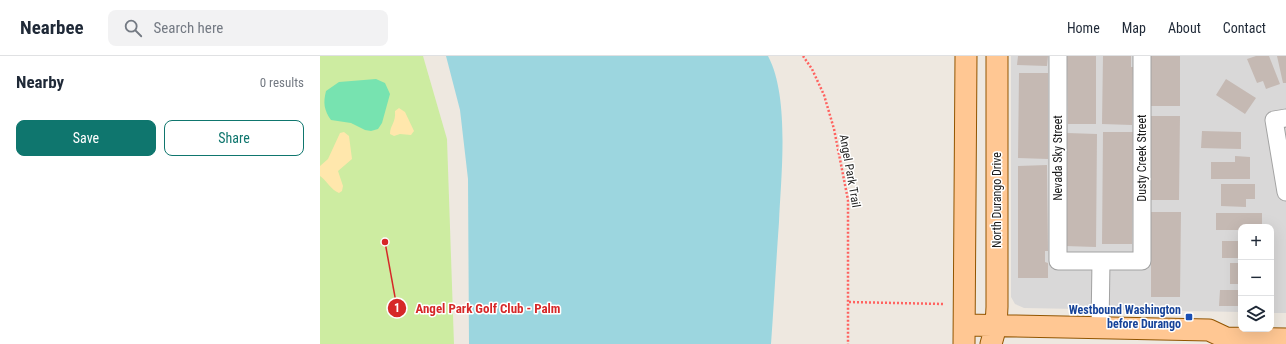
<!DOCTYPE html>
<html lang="en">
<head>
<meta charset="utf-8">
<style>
  body { margin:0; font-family:"Roboto Condensed",sans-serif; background:#f2f2f3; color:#1f2937 }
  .controls { position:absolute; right:12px; bottom:12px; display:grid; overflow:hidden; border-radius:8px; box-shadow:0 4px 16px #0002 }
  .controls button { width:36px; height:36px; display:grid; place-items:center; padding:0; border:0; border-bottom:1px solid #e0e1e3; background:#fff; color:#1f2937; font:20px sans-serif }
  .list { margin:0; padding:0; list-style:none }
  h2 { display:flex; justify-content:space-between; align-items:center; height:52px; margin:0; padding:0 16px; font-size:17px }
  h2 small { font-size:13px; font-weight:400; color:#747a83 }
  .actions { display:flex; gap:8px; padding:12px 16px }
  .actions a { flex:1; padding:9px 0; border:1px solid #0f766e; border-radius:8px; text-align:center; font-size:14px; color:#0f766e }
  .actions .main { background:#0f766e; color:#fff }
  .icon { flex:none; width:22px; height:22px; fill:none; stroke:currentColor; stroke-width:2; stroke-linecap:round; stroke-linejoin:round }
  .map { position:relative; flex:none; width:966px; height:288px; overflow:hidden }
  header { display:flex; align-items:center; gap:24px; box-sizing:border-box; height:56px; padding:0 20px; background:#fff; border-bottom:1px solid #e0e1e3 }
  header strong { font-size:19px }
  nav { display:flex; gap:22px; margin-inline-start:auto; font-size:14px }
  .search { width:280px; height:36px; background:#f2f2f3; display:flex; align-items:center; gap:10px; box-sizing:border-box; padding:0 14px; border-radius:8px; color:#747a83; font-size:15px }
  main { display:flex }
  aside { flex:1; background:#fff }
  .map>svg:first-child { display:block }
</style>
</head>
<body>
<header>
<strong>Nearbee</strong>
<div class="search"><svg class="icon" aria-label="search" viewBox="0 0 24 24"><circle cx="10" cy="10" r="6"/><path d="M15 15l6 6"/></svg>Search here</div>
<nav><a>Home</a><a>Map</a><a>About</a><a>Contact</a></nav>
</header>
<main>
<aside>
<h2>Nearby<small>0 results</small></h2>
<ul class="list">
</ul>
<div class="actions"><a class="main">Save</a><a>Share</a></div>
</aside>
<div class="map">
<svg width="966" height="288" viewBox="0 0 966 288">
  <rect width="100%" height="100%" fill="#eee8e0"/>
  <path fill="#d9d8d8" d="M691,0h275v257h-15v-86h-30v85l-217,-4 -9,-4 -4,-7z"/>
  <path fill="#cdeca1" d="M0,0h103l24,83 7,205h-134z"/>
  <path fill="#ffe7ac" d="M79,52l6,4 9,19 -3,4 -11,-1 -6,2 -4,-2c0,-9 6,-11 5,-23z
    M24,76l5,4 3,23 -14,12 5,15 -1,5 -3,2c-8,-3 -12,-12 -19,-17v-10l8,-7 12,-26z"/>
  <path fill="#77e3b0" d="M56,23l9,4 5,11 -8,29 -4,6 -7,2 -6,-1 -14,-7 -20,-3c-7,-10 -8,-17 -5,-29l13,-9z"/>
  <path fill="#9cd6df" d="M126,0h322c22,41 13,120 11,166 -3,41 -5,81 -8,122h-302l-1,-165 -8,-69z"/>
  <path fill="#c5b9b3" d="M698,0h30l-1,10 -30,-1z
    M747,0h29v68h-28z
    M783,0h28v11h2l-1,58 -30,-1z
    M831,0h29v50h-29z
    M936,0h13l11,28 -14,5 -3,-8 -6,2 -10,-24z
    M957,0h9v27h-3z
    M699,17h29v86l-30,-1z
    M906,23l30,19 -11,16 -29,-19z
    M831,60h29l-1,84h-29z
    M882,75l39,1v17l-40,-1z
    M783,76h30l-1,112h-30z
    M747,77l30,1 -1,113 -31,-1z
    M915,100l15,1v22h-39v-17h24z
    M727,109l1,86h-3v11l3,1v15h-30v-112z
    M901,128h34v15h-9v8l-25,-1z
    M831,156h30l-1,85h-29z
    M896,157h46v14h-21v3h-25z
    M902,185h19v17h-19z
    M910,207h11v21h-11z
    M900,234h21v16h-22z"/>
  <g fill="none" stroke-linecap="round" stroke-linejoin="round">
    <g stroke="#a2a2a2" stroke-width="19">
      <path id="minor" d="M738,0v205h84v-205
        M966,62l-12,2 12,72
        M780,272l1,-67"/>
    </g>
    <g stroke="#925500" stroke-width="23">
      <path id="major" d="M645,269l244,5 17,8 60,1
        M644,288l2,-288
        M671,288l5,-18 1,-19v-251"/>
    </g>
    <path stroke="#ff625f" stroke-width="2.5" stroke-dasharray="2 2" stroke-linecap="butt" d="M483,0l9,13 12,26 10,34 14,71v144
      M529,246l94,2"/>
    <use href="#minor" stroke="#fff" stroke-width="17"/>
    <use href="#major" stroke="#ffc793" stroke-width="21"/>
  </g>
  <rect fill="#1a4fb4" stroke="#fff" stroke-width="1.5" x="865" y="257" width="8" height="8" rx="2"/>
  <g text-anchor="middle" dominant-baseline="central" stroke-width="3" stroke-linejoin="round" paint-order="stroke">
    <g font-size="12" fill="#1b1b1b" stroke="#fff">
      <text transform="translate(738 102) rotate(-90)">Nevada Sky Street</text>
      <text transform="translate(822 102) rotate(-90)">Dusty Creek Street</text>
      <text transform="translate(530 115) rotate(80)">Angel Park Trail</text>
      <text transform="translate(677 144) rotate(-90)">North Durango Drive</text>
    </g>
    <g font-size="12" font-weight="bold" fill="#164399" stroke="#fff" text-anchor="end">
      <text x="861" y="254">Westbound Washington<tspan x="861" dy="14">before Durango</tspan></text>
    </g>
  </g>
  <path fill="none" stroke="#d62828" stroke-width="1.5" d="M65 186L77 252"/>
  <g fill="#d62828" stroke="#fff" stroke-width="1.5">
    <circle cx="65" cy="186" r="4"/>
    <circle cx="77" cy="252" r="10"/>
  </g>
  <g font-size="12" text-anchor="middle" font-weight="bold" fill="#fff">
    <text x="77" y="256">1</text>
  </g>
  <g font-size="13" text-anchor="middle" font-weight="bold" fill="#d62828" stroke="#fff" stroke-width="3" stroke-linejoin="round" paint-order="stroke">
    <text x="168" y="257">Angel Park Golf Club - Palm</text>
  </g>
</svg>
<div class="controls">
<button>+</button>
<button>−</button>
<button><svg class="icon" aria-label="layers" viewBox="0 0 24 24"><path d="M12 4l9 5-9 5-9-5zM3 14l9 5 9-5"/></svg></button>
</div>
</div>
</main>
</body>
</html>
